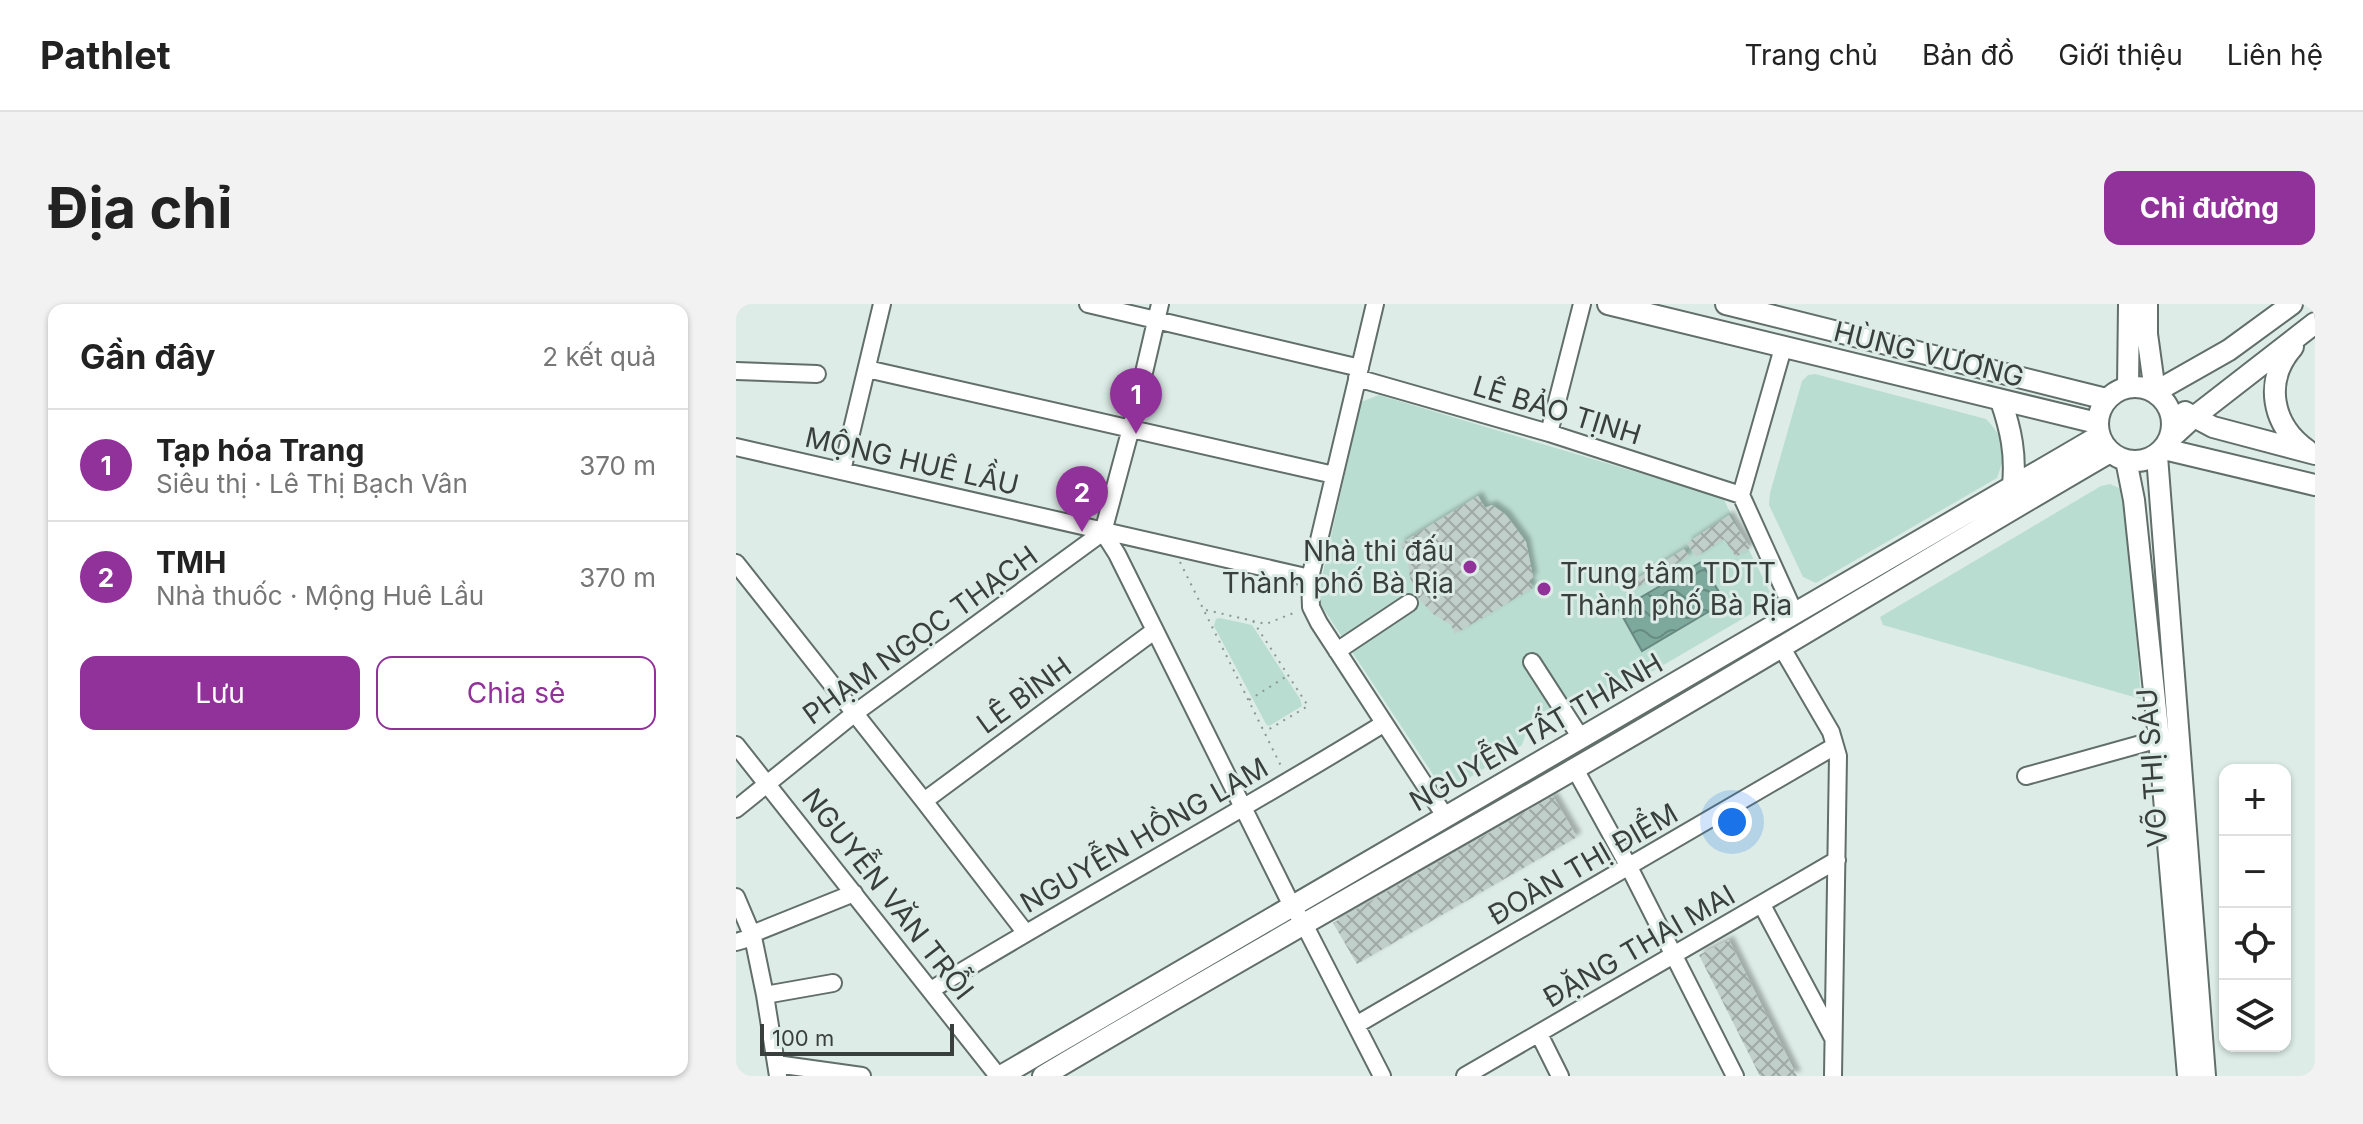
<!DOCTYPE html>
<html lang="vi">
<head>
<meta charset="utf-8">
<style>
  body { margin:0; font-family:Inter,sans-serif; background:#f2f2f2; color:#222 }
  .controls { position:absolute; right:24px; bottom:24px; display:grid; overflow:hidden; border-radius:16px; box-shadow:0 2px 6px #0004 }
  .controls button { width:72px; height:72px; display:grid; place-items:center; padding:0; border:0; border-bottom:2px solid #e0e0e0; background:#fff; color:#222; font:40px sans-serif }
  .scale { position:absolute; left:24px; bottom:20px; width:194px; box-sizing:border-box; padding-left:8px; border:4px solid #393f3d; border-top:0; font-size:22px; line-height:28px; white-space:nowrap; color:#393f3d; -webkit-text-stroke:6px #ddece7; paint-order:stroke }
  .you { position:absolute; left:996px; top:518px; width:28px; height:28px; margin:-20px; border:6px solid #fff; border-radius:50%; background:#1a73e8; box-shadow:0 0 0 12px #1a73e833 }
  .badge { display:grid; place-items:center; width:52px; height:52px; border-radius:50%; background:#91319a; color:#fff; font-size:26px; font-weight:700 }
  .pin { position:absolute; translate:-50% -66px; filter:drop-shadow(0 2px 4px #0008) }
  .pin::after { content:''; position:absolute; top:42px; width:28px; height:24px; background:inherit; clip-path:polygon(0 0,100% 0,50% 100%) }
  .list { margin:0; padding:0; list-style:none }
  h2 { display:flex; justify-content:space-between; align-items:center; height:104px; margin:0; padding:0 32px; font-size:34px }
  h2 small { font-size:26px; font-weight:400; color:#767676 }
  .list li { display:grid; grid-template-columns:52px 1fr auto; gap:24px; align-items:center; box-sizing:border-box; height:112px; padding:0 32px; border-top:2px solid #e0e0e0 }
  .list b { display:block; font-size:30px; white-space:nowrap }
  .list p { margin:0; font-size:26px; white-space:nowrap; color:#767676 }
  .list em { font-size:26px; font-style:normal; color:#767676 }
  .actions { display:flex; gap:16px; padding:24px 32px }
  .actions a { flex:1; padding:18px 0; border:2px solid #91319a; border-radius:16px; text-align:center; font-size:28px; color:#91319a }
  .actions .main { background:#91319a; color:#fff }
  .icon { flex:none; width:44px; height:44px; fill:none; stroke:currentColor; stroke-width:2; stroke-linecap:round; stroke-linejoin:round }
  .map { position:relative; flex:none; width:1579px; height:772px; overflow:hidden; border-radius:16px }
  header { display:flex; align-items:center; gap:48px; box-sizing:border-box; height:112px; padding:0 40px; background:#fff; border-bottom:2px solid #e0e0e0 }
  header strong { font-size:38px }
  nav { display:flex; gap:44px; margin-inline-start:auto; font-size:28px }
  .intro { display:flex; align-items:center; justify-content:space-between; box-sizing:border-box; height:192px; padding:0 48px }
  h1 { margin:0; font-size:56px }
  .button { padding:20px 36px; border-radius:16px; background:#91319a; color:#fff; font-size:28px; font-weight:700 }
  main { display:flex; gap:48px; padding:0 48px }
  aside { flex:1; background:#fff; border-radius:16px; box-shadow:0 2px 6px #0004 }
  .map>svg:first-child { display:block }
</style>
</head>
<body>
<header>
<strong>Pathlet</strong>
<nav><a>Trang chủ</a><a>Bản đồ</a><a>Giới thiệu</a><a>Liên hệ</a></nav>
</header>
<div class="intro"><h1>Địa chỉ</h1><a class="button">Chỉ đường</a></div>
<main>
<aside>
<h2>Gần đây<small>2 kết quả</small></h2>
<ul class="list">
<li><span class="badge">1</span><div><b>Tạp hóa Trang</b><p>Siêu thị · Lê Thị Bạch Vân</p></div><em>370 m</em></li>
<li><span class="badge">2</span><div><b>TMH</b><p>Nhà thuốc · Mộng Huê Lầu</p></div><em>370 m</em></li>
</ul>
<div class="actions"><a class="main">Lưu</a><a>Chia sẻ</a></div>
</aside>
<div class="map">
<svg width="1579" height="772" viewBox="0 0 1579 772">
  <defs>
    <pattern id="water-waves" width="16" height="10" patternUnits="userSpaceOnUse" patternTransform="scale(2)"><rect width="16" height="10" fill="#7ca99c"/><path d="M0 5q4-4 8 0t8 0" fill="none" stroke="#678b80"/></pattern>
    <pattern id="building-cross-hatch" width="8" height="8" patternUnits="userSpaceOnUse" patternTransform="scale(2)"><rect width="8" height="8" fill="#c1cfcb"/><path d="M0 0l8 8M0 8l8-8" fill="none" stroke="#9ea9a6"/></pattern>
    <filter id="shadow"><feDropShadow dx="4.5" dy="-4.5" stdDeviation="2" flood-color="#0004"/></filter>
  </defs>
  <rect width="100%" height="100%" fill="#ddece7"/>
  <path fill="#baddd1" d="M1079,70l171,45c20,21 21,32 11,59l-181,105 -13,-6 -34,-72 1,-12 32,-112 6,-6z
    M643,91l344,103 47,94 -9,16 -154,90 -25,-4 -54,33 -6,18 -66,41 -18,-4 -117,-177 -1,-19 41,-184z
    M1374,180l9,4 7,10 15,201 -258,-74 -3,-8 221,-131z
    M484,314l32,7 48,74 2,7 -33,20 -3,-2 -52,-98 2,-7z"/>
  <path fill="url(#water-waves)" stroke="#688980" stroke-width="2" d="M965,258l24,40 -83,49 -23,-41z"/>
  <path fill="url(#building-cross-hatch)" filter="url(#shadow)" d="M742,192l7,12 7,-3 14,10 20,27 7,35 -4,4 4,7 -78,46 -4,-9 -18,-11 -15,-16 -8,-20 -3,-21 -7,-13z
    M993,211l21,33 -14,9 -12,-18 -28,18 -9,-14z
    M948,245l5,7 -63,38 -4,-6z
    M817,492l24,41 -220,127 -24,-41z
    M993,636l68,136h-37l-56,-111 -5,-10z"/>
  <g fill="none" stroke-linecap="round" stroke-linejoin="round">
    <g stroke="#616e69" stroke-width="20">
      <path id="minor" d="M352,0l272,64
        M639,0l-65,274 1,29 8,16 126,193
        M1047,44l-42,147 54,119
        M131,65l467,106
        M0,67l81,3
        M621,74l192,55 192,62
        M813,129l33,-129
        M0,143l574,131
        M106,167l40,-167
        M367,228l14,22 175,352 12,18 78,152
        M0,259l188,238 101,131
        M1046,344l49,84 7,24 -5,320
        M601,347l72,-48
        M796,358l49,76
        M0,441l262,331
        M839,465l54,98 106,209
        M1290,472l133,-37
        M188,497l230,-170
        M0,505l119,-96 248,-181 28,-104 29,-124
        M0,593l17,40 12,58 13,81
        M1026,601l71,133
        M16,630l102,-41
        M0,638l17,-5
        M195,686c149,-91 303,-174 452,-266
        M29,691l68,-12
        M620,721l479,-279
        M803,730l21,42
        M40,760l86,12
        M729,772l372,-216"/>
    </g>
    <g stroke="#616e69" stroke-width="24">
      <path id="major" d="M872,0l489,119
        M990,0l380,95
        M1411,0v30l8,58 74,-42 63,-46
        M1557,43c-30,34 -21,78 14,103
        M1362 120a37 37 0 1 1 74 0a37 37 0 1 1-74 0Z
        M1392,83l1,-83
        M1265,97c10,29 15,53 12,84
        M1449,108l28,15 102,27
        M1434,135l24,-22 121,-94
        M1428,145l151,36
        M1421,152l48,620
        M1390,156l8,40 25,239 29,337
        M265,772l1098,-640
        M307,772c176,-105 355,-205 533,-308 179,-103 355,-212 534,-316"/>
    </g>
    <path stroke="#8c9693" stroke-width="2" stroke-dasharray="2 6" stroke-linecap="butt" d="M444,258l102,206
      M470,306l60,14 30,-12
      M517,317l55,85 -42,25
      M513,396l38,-24"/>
    <use href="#minor" stroke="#fff" stroke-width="16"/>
    <use href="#major" stroke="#fff" stroke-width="20"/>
  </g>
  <g fill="#91319a" stroke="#ddece7" stroke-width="3">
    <circle cx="734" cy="263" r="8"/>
    <circle cx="808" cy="285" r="8"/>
  </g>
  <g text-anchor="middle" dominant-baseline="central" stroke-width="6" stroke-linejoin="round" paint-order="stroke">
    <g font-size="28" fill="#393f3d" stroke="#ddece7">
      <text transform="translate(1193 50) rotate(14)">HÙNG VƯƠNG</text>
      <text transform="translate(821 106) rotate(17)">LÊ BẢO TỊNH</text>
      <text transform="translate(176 157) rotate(13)">MỘNG HUÊ LẦU</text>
      <text transform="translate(184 331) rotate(-36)">PHẠM NGỌC THẠCH</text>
      <text transform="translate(288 391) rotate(-36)">LÊ BÌNH</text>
      <text transform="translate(800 428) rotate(-30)">NGUYỄN TẤT THÀNH</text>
      <text transform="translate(1416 464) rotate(-94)">VÕ THỊ SÁU</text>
      <text transform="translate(408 531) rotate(-30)">NGUYỄN HỒNG LAM</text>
      <text transform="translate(847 560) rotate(-30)">ĐOÀN THỊ ĐIỂM</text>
      <text transform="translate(152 590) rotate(52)">NGUYỄN VĂN TRỖI</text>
      <text transform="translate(903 642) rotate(-30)">ĐẶNG THAI MAI</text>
    </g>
    <g font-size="28" fill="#393f3d" stroke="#ddece7" text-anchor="end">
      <text x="718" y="247">Nhà thi đấu<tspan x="718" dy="32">Thành phố Bà Rịa</tspan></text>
      <text x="824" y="269" text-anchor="start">Trung tâm TDTT<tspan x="824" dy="32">Thành phố Bà Rịa</tspan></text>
    </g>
  </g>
</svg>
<div class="controls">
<button>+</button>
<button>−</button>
<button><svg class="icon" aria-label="locate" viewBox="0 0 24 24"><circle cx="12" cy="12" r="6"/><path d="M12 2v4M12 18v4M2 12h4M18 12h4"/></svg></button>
<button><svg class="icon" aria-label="layers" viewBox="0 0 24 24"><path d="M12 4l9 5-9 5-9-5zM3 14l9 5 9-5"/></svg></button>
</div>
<div class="scale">100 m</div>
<div class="you"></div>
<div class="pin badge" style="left:400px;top:130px">1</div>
<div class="pin badge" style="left:346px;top:228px">2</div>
</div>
</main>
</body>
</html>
